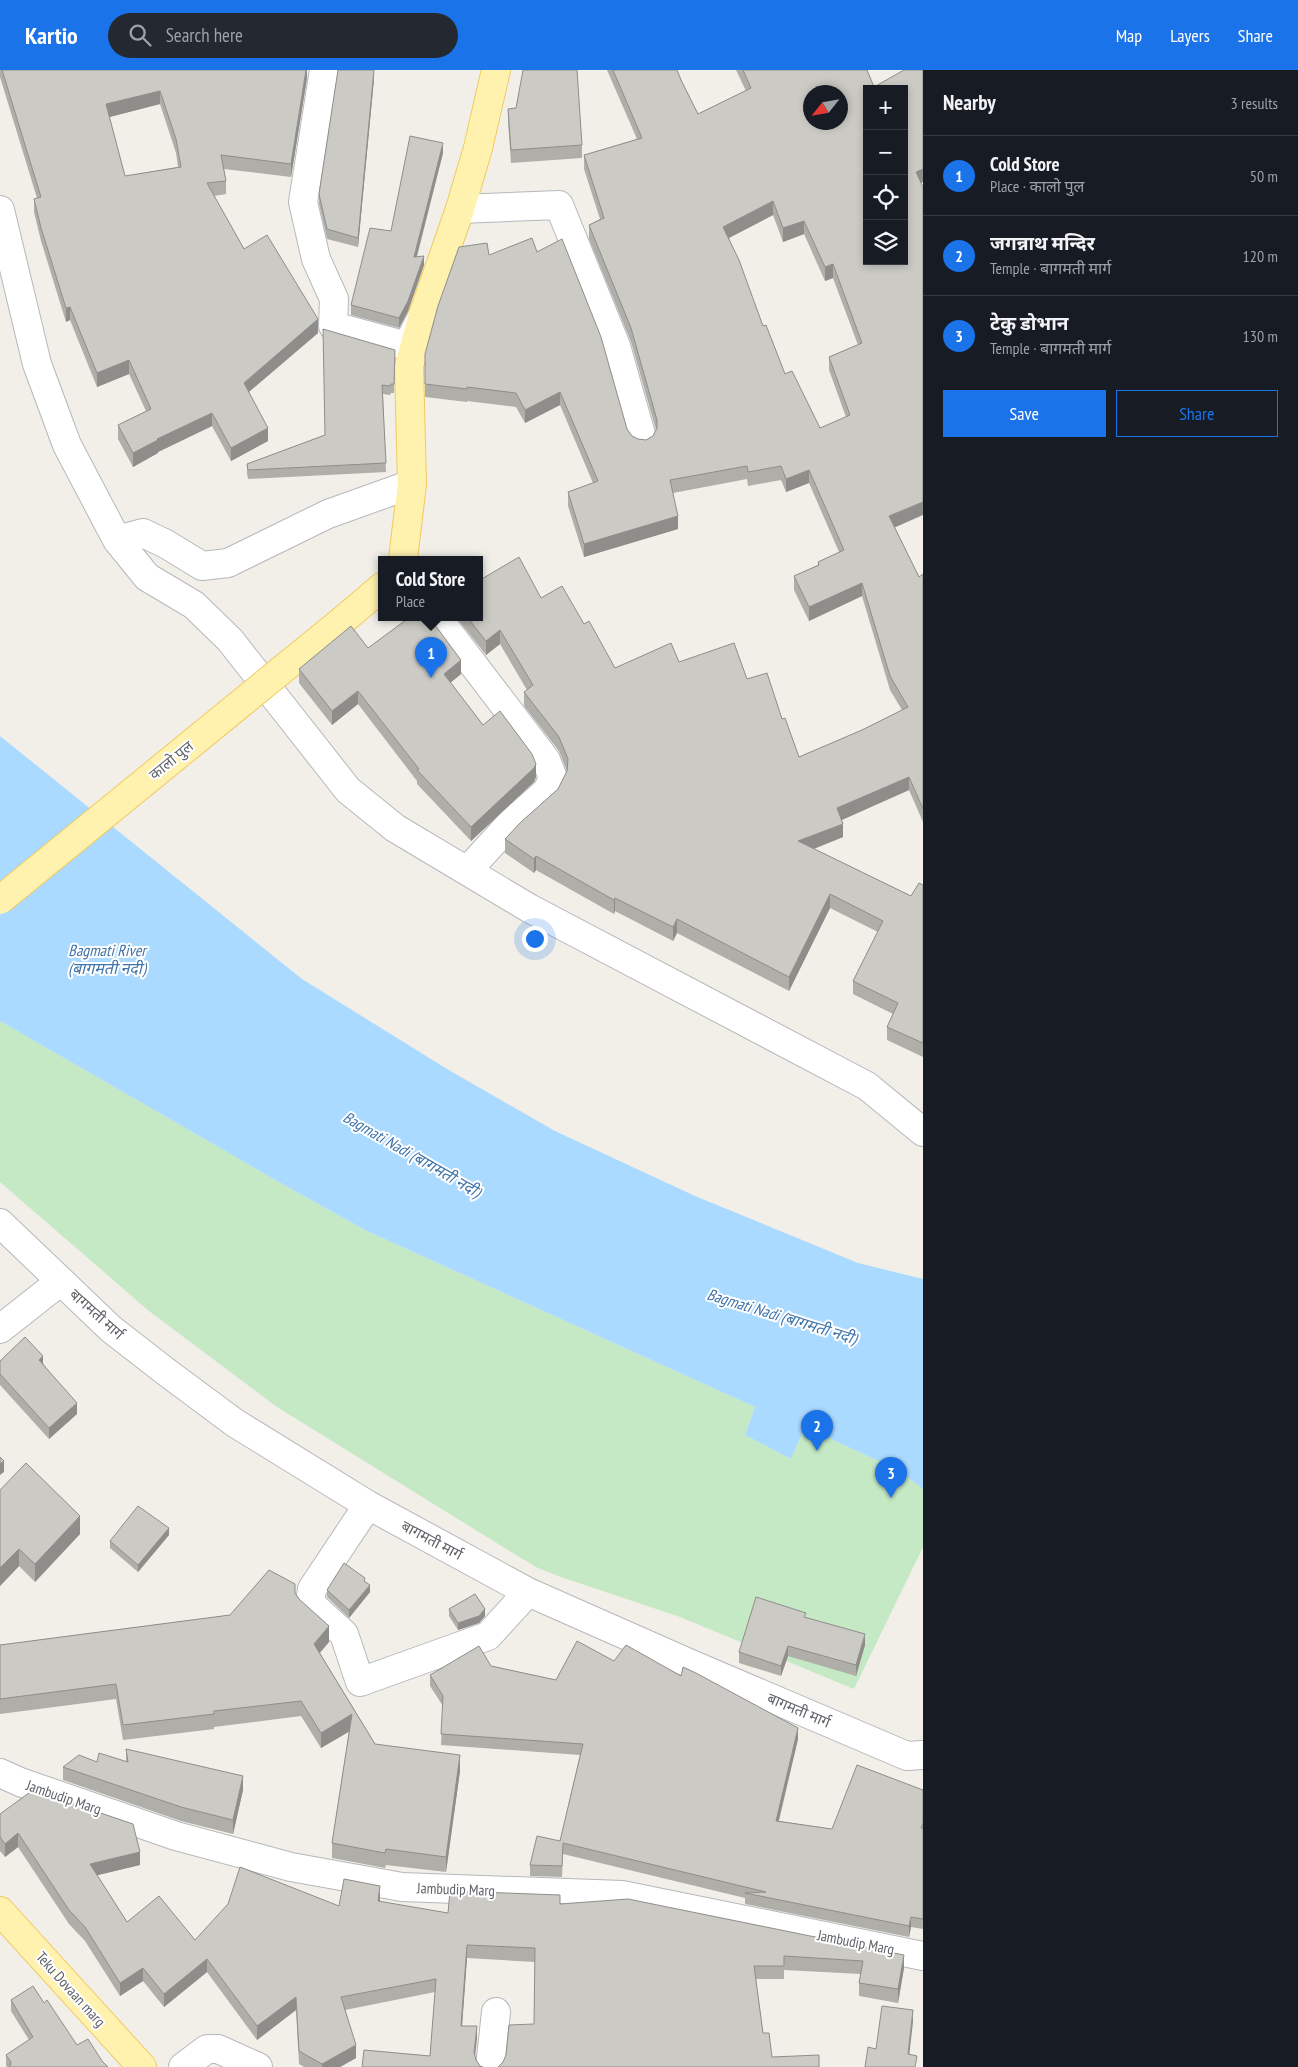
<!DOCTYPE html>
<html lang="en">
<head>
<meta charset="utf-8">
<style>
  body { margin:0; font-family:"PT Sans Narrow","Noto Sans Devanagari",sans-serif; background:#242831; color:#f1f3f6 }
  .controls { position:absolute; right:15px; top:15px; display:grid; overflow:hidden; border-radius:0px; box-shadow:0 2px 8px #0003 }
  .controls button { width:45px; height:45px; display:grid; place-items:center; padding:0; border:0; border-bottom:1px solid #363941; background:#171b24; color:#f1f3f6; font:25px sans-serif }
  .compass { position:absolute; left:803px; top:15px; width:45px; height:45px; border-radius:50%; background:#171b24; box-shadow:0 2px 8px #0003; rotate:239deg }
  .you { position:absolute; left:534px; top:868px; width:18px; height:18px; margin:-12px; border:4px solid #fff; border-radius:50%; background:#1a73e8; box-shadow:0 0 0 8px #1a73e833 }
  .badge { display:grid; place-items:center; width:32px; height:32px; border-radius:50%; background:#1a73e8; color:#fff; font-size:16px; font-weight:700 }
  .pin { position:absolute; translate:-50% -41px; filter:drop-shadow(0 1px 2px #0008) }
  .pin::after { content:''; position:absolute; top:26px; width:18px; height:15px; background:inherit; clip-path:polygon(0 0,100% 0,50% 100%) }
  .popup { position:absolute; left:378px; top:486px; width:105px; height:65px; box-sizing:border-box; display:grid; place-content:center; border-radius:0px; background:#171b24; filter:drop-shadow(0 1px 4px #0005); font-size:16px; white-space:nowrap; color:#9ea1a6 }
  .popup b { font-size:19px; color:#f1f3f6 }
  .popup::after { content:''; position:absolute; left:50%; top:100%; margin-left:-10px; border:10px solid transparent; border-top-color:#171b24 }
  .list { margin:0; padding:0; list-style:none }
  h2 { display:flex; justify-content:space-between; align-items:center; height:65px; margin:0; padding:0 20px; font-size:21px }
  h2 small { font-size:16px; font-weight:400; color:#9ea1a6 }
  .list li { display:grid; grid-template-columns:32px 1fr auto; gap:15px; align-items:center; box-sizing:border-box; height:80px; padding:0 20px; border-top:1px solid #363941 }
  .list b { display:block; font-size:19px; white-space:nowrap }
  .list p { margin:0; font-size:16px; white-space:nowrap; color:#9ea1a6 }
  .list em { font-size:16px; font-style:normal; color:#9ea1a6 }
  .actions { display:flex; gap:10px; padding:15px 20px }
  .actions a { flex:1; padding:11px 0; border:1px solid #1a73e8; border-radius:0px; text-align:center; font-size:18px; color:#1a73e8 }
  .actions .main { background:#1a73e8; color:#fff }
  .icon { flex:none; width:28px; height:28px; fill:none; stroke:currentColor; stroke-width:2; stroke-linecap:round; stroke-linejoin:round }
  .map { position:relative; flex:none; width:923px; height:1997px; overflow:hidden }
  header { display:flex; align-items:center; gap:30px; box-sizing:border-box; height:70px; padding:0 25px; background:#1a73e8; color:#fff }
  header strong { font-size:24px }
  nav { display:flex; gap:28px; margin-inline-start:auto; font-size:18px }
  .search { width:350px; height:45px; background:#242831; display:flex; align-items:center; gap:12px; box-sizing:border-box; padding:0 18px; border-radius:28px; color:#9ea1a6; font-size:19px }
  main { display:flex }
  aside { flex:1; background:#171b24 }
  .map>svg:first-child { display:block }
</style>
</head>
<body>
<header>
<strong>Kartio</strong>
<div class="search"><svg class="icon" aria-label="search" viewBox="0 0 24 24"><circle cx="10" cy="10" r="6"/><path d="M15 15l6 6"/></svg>Search here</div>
<nav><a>Map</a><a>Layers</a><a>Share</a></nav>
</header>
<main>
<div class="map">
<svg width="923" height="1997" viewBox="0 0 923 1997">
  <rect width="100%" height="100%" fill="#f1efe8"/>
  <path fill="#c5e8c5" d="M0,951l277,160 90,50 388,176 -10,28 46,24 14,-32 93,43 25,19v58l-69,142 -174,-72 -119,-40 -23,-9 -22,-13 -239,-148 -128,-96 -149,-129z"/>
  <path fill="#aadaff" d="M0,666l302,243 145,90 108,62 140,65 163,67 65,16v210l-25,-19 -93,-43 -14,32 -46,-24 10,-28 -388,-176 -90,-50 -277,-160z"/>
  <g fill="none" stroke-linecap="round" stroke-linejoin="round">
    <g stroke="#b5b8bc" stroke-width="30">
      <path id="minor" d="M324,0l-21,132 13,57 18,40 -1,27 74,20 14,-27
        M460,139l99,-4 57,141 26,92
        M0,140l37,154 30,81 50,95 30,37 47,28 36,35 118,150 47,38 134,80 338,178 56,46
        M117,470l26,-7 23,11 36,22 26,-3 100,-49 84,-30
        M437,547l109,143 7,18 -6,13 -37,33 -43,47
        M0,1153l111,106 58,45 66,49 133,82 160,87 163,72 216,92 16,-1
        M0,1259l61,-48
        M368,1435l-56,84 -2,14 34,31 16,48 128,-46 40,-44
        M0,1703l20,9 156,54 115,31 111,20 220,8 301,61
        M183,1997l24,-18h11l40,18
        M490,1997l6,-55"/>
    </g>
    <g stroke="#f2c960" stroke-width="30">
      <path id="major" d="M403,489l9,-75 -3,-118 14,-51 37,-106 18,-61 18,-78
        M343,550l39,-33
        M0,1841l142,156"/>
    </g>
    <use href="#minor" stroke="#fff" stroke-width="28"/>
    <use href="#major" stroke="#fff2af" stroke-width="28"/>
    <g stroke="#f2c960" stroke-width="30" stroke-linecap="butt">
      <path id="major-bridge" d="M0,830l343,-280"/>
    </g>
    <use href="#major-bridge" stroke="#fff2af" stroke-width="28"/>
  </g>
  <path fill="#afaea9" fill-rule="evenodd" d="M0,0h307v8l-16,99 -67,-8 2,12v13l-12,2 30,53 74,84 -69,59 19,49 -37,20 -19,-35 -54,26v1l-25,14 -15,-28v-14l28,-14 -17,-37 -32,13 -27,-67 -4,2 -25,-81 -7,-29v-13l3,-1 -37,-121zM160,34l16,49 2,14 -53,9 -16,-59z
    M607,0h70l4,10 17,34 48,-23 -10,-21h131l7,17 47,96 -26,345 24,49 4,-3v248l-14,-32 -67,30 1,17 -29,12 97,47 12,-11v172l-36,-17v-13l6,-13 -40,-20v-13l25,-49 -48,-24 -41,83 -112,-58 -4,8 -58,-30 -1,3 -78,-44 -2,3 -29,-20v-14l53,-50 9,-18 -8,-20 -35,-45v-14l3,-2 -27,-46 -14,11 -30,-38h24l61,-19 43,26 31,44 64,-6 68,17 35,40 17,38 63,-27 40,-20 -12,-20 -28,-94 -53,25 -15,-31v-14l24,-11v-3l21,-10 -30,-69 -23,9 -5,-12 -33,6 -1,-7 -74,14 5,36 -94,28 -16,-51v-14l25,-9 -33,-78 -35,18 -9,-16 -49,-6v1l-42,-5v-43l64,-99 48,-3 90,177 5,7 6,3 8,1 7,-4 3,-6 -25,-88 -42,-103v-14l11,-6 -16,-50v-14l53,-16zM773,145l10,27 21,-8 21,47 8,-3 25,67 -29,12v13l17,47 -26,11 -35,-54 -22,-48 -34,-88z
    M374,9l-16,168 -31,-8 -8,-35v-10z
    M516,38l66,37v13l-71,5 -3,-41v-13z
    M443,83l-26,104 7,8 -16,46 -9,17 -48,-13v-10l40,-74z
    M395,280l-1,43h-3l-1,2 -7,-1 3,78 -138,7 -1,-6v-9l78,-29z
    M368,578l93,26 -11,9 33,42 53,52 -2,5 -63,59 -54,-57v-3l-59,-77 -26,21 -33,-42v-14z
    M0,1291l43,2 34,51 -28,25 -49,-54z
    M0,1420l80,44 -45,48 -16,-16 -19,20z
    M169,1465l-31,37 -28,-24v-7z
    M365,1512l5,10 -21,26 -22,-21v-7z
    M295,1523l34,49 -9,11 55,91 85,27 -14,101 -60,-7 -1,3 -53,-10v-15l17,-112 -28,17 -20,-32 -87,11v2l-91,11 -7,-41 -116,15v-69l230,-30z
    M449,1539l36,7 -6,7 -21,7 -9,-14z
    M806,1547l59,28 -9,31 -68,-20 -7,20 -42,-13v-11z
    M614,1591l67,15 117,63 -19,82 53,8 91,-39v139l-12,-2 -2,10 -164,-33v-6l-182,-44 -1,23 -32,-1v-11l30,-24 20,-86 -139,-10 2,-39 -13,-20v-11l61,-9 65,14z
    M126,1679l117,41 -10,44 -52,-13 -118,-41v-13l34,-5 29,-1z
    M0,1744l140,51 -43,10 30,47 68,18 144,-34 41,-7v3l68,11 112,-10 344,65 -6,35 -39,-7v-13l2,-9 -77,-4v9h-28l7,54 9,24 47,10 -316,-5 31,-38 1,-62 -68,-4 -5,68 15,13 -47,17 5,-64 -90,18 11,48 -16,9h-36l-5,-3 -3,-54 -39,30 -50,-68 -43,35 -21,-26 -23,15 -35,-55 -16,-17 -51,-77 -13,10 -5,-6z
    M11,1930l33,3 33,42 25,16 6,6h-101l-1,-2v-10l23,-15 -18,-29z"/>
  <path fill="#8f8d8a" d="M306,0h1v8l-16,99v-13z
    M374,0v9l-16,168v-9z
    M160,21v13l-54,14v-14z
    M443,73v10l-29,113v-9z
    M923,99v13l-7,4v-14z
    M773,131v14l-50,26v-14z
    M804,151v13l-21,8v-14z
    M424,186v9l-16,46 -9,17v-10z
    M833,194v14l-8,3v-14z
    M70,237v13l-4,2v-14z
    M318,249v14l-74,63v-13z
    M129,290v14l-32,13v-14z
    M560,322v13l-35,18v-13z
    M212,343v13l-54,26v1l-25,14v-14l24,-14z
    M268,358v13l-37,20v-13z
    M809,400v13l-23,9v-13z
    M923,432v13l-34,15v-14z
    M678,446v13l-94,28v-13z
    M862,513v13l-53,25v-14z
    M500,560v14l-14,11v-14z
    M461,590v14l-17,14v-14z
    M358,621v13l-26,21v-14z
    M536,694v13l-2,5 -63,59v-14z
    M909,707v13l-72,32v-14z
    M843,754v13l-45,18v-14z
    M536,786v14l-2,3v-14z
    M830,824v14l-41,83v-14z
    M615,828v13l-1,3v-14z
    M677,849v14l-4,8v-14z
    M43,1286v11l-4,-7z
    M77,1333v11l-28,25v-11z
    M4,1391v11l-4,3v-11z
    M80,1446v18l-45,48v-18z
    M169,1458v7l-31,37v-7z
    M19,1479v17l-19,20v-18z
    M370,1515v7l-21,26v-8z
    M485,1539v7l-6,7 -21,7v-7z
    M329,1556v16l-15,17v-15z
    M865,1564v11l-9,31v-11z
    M788,1576v10l-7,20v-10z
    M352,1644v16l-31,18v-15z
    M798,1658v11l-22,92v-10z
    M460,1685v16l-14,101v-15z
    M243,1706v14l-10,44v-14z
    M18,1763v14l-13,10v-13z
    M140,1782v13l-50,12v-13z
    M380,1816v13l-2,16v-14z
    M911,1847v10l-2,10v-11z
    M467,1875v13l-6,82v-14z
    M904,1885v13l-6,35v-14z
    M207,1889v13l-43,35v-13z
    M143,1898v13l-23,15v-13z
    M296,1927v13l-39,30v-14z
    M913,1940v12l-5,44v-12z
    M477,1956v13l-3,27v-14z
    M356,1975v13l-16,9h-18v-3z"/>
  <path fill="#cccac5" stroke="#8f8d8a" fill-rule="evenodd" d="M2,0h304l-15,94 -70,-9 5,26 -19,2 37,66 23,-14 51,84 -74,64 24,45 -37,20 -19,-35 -55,26 1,1 -25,13 -15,-28 33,-16 -22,-49 -32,13 -27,-66 -4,1 -25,-80 -7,-29 7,-2zM160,21l16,48 5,28 -56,9 -19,-72z
    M338,0h36l-16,168 -31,-9 -8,-35z
    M523,0h54l5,75 -71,5 -3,-41 8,-1z
    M613,0h64l4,10 17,34 53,-26 -8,-18h124l7,17 30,-17h19v99l-7,3 7,15v315l-34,14 30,61 4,-3v235l-14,-32 -72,31 6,16 -45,17 113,55 8,-13 4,2v158l-36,-16 11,-24 -45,-22 30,-60 -53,-27 -41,83 -112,-58 -4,8 -58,-29 -1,2 -78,-44 -2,3 -29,-20 16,-17 37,-33 9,-18 1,-12 -9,-22 -35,-45 9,-7 -33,-55 -14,11 -19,-24h13v-37l39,-23 22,41 21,-12 22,38 5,-3 26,47 56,-25 8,19 55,-19 13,36 20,-6 15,46 3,-1 14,39 63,-27 46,-23 -18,-31 -28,-93 -53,24 -15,-31 25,-11 -1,-3 26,-12 -35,-80 -23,9 -5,-13 -33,6 -1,-6 -77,14 8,36 -94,28 -16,-52 30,-11 -38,-89 -35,18 -9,-17 -49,-6v2l-42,-5v-30l13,-48 21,-59 28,-4 2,12 43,-17 5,14 25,-13 39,98 26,92 5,7 6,3 8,1 7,-4 4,-8v-8l-26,-92 -42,-103 15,-7 -20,-63 58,-17zM867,19h37v172h-37zM810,22h30v30h-30zM773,131l10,27 21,-7 21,46 8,-3 29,79 -33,14 21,58 -30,13 -28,-57 -7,3 -19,-49 -3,1 -24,-66 -16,-33z
    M410,66l33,7 -29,114 10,-1 -16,45 -9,17 -48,-13 19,-77 21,3z
    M323,259l72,21 -1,34h-3l-1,2 -8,-1 4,78 -138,7 -1,-6 78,-29z
    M410,547h19l32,43 -17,14 39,51 17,-14 32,43 4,10 -2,4 -63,59 -54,-57 2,-1 -61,-78 -26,20 -33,-42 52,-43 17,22z
    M25,1267l18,19 -4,4 38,43 -28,25 -49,-54v-13z
    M0,1387l4,4 -4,3z
    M26,1393l54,53 -45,48 -16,-15 -19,19v-78z
    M138,1436l31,22 -31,37 -28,-24z
    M344,1493l21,15 -1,3 6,4 -21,25 -22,-20z
    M269,1500l26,14v9l4,6 30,27 -15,18 61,100 85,11 -14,102 -60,-8 -1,4 -53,-10 20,-129 -31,19 -20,-32 -87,10v3l-91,11 -7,-41 -116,15v-54l230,-30z
    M475,1524l10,15 -6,7 -21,7 -9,-14z
    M756,1527l50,16 -2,4 61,17 -9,31 -68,-19 -7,20 -42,-14z
    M577,1571l37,20 12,-16 55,31 2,-9 13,6 102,55 -22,93 56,8 25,-64 66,25v33l-2,5h2v91l-12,-2 -2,9 -164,-33 21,-1 -203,-49 -1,23 -32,-1 7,-29 23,5 23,-97 -142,-10 2,-38 -13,-21 49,-29 12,20 65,14z
    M126,1679l117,27 -10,44 -52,-13 -118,-40 16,-12 18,7 2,-9 29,9z
    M33,1720l100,34 7,28 -50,12 37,58 32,-26 36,44 33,-36 12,-37 99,39 5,-27 36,7 -2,15 70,12 2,-22 110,4v9l68,-5 276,56 -6,34 -39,-6 4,-22 -79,-5v10h-30l9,67h6l3,24 47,-2v12h-321l5,-5 3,-7 3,-30 25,-1 1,-76 -68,-3 -6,81h16l-3,26 2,8 4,6 3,1h-121l2,-17 66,6 6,-77 -95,18 15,48 -34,19 -23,-13 -3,-54 -39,29 -50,-67 -43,35 -21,-26 -23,15 -35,-56 -16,-17 -51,-77 -13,11 -5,-7v-23z
    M33,1916l11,17 3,-3 30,45 11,-6 14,22 6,6h-98l1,-5 -5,-7 27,-18 -22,-37z
    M882,1936l31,4 -5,44 9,2 -2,11h-50l3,-20 8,2z"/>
  <g text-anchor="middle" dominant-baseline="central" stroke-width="4" stroke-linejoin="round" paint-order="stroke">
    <g font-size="15" fill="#5f6368" stroke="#fff">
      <text transform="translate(171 690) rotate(-39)">कालो पुल</text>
      <text transform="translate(97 1244) rotate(42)">बागमती मार्ग</text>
      <text transform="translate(432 1470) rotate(28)">बागमती मार्ग</text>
      <text transform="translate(799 1640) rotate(23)">बागमती मार्ग</text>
      <text transform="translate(64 1727) rotate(19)">Jambudip Marg</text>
      <text transform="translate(456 1819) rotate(2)">Jambudip Marg</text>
      <text transform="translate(856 1872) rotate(11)">Jambudip Marg</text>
      <text transform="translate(71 1919) rotate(48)">Teku Dovaan marg</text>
    </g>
    <g font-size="16" font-style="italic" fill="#4174aa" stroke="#fff">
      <text x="107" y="880">Bagmati River<tspan x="107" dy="18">(बागमती नदी)</tspan></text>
      <text transform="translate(412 1084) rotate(30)">Bagmati Nadi (बागमती नदी)</text>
      <text transform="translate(782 1246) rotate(17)">Bagmati Nadi (बागमती नदी)</text>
    </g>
  </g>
</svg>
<div class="controls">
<button>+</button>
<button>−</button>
<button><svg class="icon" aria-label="locate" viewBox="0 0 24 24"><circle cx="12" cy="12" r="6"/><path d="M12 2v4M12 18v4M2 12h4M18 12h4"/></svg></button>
<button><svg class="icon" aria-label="layers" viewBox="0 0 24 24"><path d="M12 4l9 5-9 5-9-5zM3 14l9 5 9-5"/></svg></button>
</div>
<svg class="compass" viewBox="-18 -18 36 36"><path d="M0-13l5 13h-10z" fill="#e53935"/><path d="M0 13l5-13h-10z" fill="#9ea1a6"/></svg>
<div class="you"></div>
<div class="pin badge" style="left:431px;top:608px">1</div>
<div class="popup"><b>Cold Store</b>Place</div>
<div class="pin badge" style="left:817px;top:1381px">2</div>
<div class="pin badge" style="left:891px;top:1428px">3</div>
</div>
<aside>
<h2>Nearby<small>3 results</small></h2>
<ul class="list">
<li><span class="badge">1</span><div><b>Cold Store</b><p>Place · कालो पुल</p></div><em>50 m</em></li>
<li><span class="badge">2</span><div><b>जगन्नाथ मन्दिर</b><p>Temple · बागमती मार्ग</p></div><em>120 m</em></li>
<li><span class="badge">3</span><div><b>टेकु डोभान</b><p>Temple · बागमती मार्ग</p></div><em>130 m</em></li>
</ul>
<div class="actions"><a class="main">Save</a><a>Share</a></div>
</aside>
</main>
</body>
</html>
